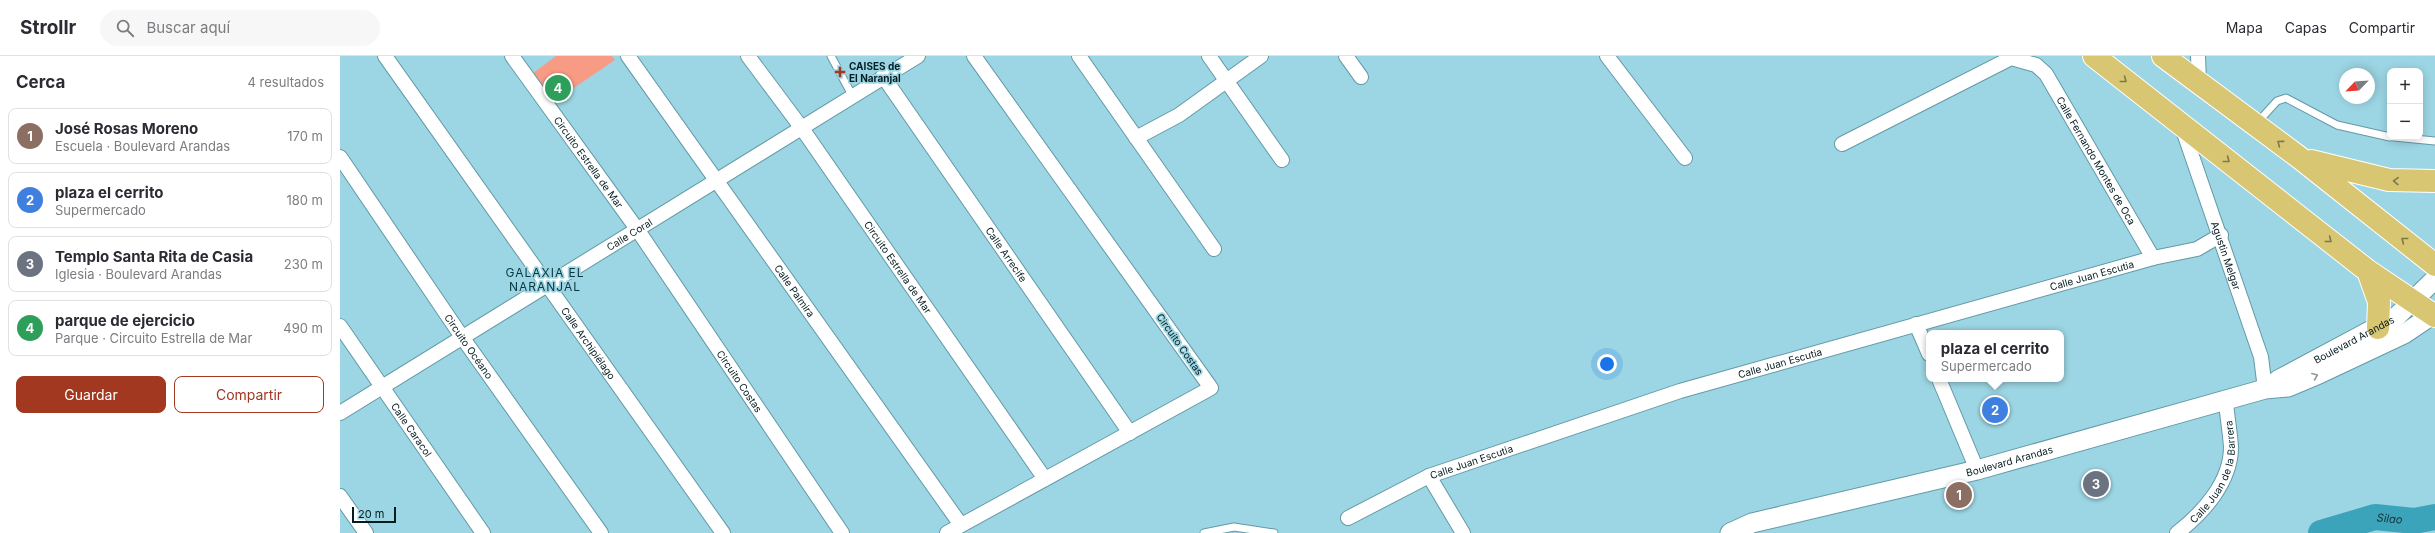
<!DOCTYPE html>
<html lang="es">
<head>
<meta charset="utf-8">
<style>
  body { margin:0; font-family:Inter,sans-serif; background:#f7f7f7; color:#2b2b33 }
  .controls { position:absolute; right:12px; top:12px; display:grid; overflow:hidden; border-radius:8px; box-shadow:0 2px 10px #0003 }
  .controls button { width:36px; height:36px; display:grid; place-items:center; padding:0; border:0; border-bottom:1px solid #e1e1e2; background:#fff; color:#2b2b33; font:20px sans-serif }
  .compass { position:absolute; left:1999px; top:12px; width:36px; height:36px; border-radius:50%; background:#fff; box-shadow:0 2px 10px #0003; rotate:245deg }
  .scale { position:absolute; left:12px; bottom:10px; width:44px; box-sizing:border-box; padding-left:4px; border:2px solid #051c21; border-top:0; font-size:11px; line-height:14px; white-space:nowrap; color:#051c21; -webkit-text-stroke:3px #9cd5e3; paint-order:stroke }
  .you { position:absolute; left:1267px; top:308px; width:14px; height:14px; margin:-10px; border:3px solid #fff; border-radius:50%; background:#1a73e8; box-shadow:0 0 0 6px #1a73e833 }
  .badge { display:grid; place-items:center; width:26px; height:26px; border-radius:50%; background:#a1381f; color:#fff; font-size:13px; font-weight:700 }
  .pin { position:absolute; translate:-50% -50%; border:2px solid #fff; box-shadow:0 1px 4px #0006 }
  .popup { position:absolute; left:1586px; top:274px; width:138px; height:52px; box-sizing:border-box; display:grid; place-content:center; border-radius:8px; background:#fff; filter:drop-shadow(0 1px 3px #0005); font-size:13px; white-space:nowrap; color:#7c7c81 }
  .popup b { font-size:15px; color:#2b2b33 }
  .popup::after { content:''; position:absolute; left:50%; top:100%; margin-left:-8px; border:8px solid transparent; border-top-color:#fff }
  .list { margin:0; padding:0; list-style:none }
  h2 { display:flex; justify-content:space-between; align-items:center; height:52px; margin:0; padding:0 16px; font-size:17px }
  h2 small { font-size:13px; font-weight:400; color:#7c7c81 }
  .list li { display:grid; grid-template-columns:26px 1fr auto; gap:12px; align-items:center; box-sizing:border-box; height:56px; margin:0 8px 8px; padding:0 8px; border:1px solid #e1e1e2; border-radius:8px }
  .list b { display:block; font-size:15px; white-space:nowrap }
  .list p { margin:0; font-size:13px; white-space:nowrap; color:#7c7c81 }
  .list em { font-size:13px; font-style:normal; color:#7c7c81 }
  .actions { display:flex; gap:8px; padding:12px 16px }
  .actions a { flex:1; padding:9px 0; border:1px solid #a1381f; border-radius:8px; text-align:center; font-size:14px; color:#a1381f }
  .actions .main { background:#a1381f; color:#fff }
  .icon { flex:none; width:22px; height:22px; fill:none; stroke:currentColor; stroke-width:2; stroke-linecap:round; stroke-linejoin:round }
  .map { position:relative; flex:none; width:2095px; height:477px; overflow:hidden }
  header { display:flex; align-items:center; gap:24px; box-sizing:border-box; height:56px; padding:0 20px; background:#fff; border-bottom:1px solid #e1e1e2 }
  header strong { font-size:19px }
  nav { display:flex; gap:22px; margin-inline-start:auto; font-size:14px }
  .search { width:280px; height:36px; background:#f7f7f7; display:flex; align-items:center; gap:10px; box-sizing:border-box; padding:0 14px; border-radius:22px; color:#7c7c81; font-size:15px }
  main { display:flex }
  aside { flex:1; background:#fff }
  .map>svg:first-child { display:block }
</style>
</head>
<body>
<header>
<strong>Strollr</strong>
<div class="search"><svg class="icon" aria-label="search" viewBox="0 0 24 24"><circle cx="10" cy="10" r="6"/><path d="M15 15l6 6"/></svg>Buscar aquí</div>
<nav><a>Mapa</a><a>Capas</a><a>Compartir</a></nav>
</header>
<main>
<aside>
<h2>Cerca<small>4 resultados</small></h2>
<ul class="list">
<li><span class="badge" style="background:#8d6e63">1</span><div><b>José Rosas Moreno</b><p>Escuela · Boulevard Arandas</p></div><em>170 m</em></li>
<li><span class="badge" style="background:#3f7fe0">2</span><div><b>plaza el cerrito</b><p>Supermercado</p></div><em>180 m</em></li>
<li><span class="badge" style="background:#6b7280">3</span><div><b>Templo Santa Rita de Casia</b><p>Iglesia · Boulevard Arandas</p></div><em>230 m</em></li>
<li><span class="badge" style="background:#2e9e5b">4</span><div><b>parque de ejercicio</b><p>Parque · Circuito Estrella de Mar</p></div><em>490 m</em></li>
</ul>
<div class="actions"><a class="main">Guardar</a><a>Compartir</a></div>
</aside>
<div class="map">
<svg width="2095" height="477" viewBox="0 0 2095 477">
  <rect width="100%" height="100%" fill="#9cd5e3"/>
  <path fill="#f79b84" d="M216,0h56l3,4 -62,42 -21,-28z"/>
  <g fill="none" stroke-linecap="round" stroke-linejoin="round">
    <path stroke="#3ba4bb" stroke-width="26" id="s1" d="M1981,477l54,-16 39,4 21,-4"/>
    <g stroke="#639aa7" stroke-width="9">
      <path id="lane" d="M491,0l21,39
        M1917,67l20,-22 9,-3 51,27 53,12
        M2054,81l41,4
        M864,477l30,-6 40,6"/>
    </g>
    <g stroke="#639aa7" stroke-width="16">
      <g id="street">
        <path id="s2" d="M45,0l338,477"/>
        <path id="s3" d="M172,0l125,173 205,304"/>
        <path id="s4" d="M288,0l333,469"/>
        <path id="s5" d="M408,0l53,71 244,352"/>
        <path d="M739,0l135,193"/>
        <path d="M869,0l73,104"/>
        <path d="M1006,0l15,21"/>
        <path d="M1267,0l78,102"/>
        <path d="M1858,0l1,27"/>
        <path id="s6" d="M543,20l247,357"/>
        <path id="s7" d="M1842,71l79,230 4,32"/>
        <path d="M796,82l43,-23 82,-59"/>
        <path id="s8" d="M1502,88l169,-86 25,7 10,9 107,184"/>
        <path id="s9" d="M0,101l122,180 139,196"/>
        <path d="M1576,268l13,30"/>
        <path id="s10" d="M0,270l143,207"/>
        <path d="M1599,323l38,91"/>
        <path id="s11" d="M0,357l578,-357"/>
        <path d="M1089,420l34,57"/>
        <path d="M0,440l26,37"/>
        <path id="s12" d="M1008,462l81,-42 251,-85 473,-133 44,-9 24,-14"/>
        <path d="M607,477l264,-145 -237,-332"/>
        <path id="s13" d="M1837,477c26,-20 54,-51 54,-86 -1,-15 -4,-31 -5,-46"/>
      </g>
    </g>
    <g stroke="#639aa7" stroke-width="21">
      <g id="secondary">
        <path id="s14" d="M1938,324l118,-63 39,-38"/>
        <path id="s15" d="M1390,477l22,-10 225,-53 288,-81 23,-2 31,-13 85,-40 31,-21"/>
      </g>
    </g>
    <g stroke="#fff" stroke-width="24">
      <path id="primary" d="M1754,0l274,215 67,45
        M1823,0l137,102 135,107
        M1971,105l78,19 46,1
        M2028,215l11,31 -1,26"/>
    </g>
    <use href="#lane" stroke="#fff" stroke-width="7"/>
    <use href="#street" stroke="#fff" stroke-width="14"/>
    <use href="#secondary" stroke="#fff" stroke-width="19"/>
    <use href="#primary" stroke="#d9c673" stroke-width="22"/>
  </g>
  <defs><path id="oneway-chevron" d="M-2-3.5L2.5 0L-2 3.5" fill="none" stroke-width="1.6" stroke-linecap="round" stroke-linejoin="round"/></defs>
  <g stroke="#7a7a4e">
    <use href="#oneway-chevron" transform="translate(1784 24) rotate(38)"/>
    <use href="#oneway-chevron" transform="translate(1940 87) rotate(-143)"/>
    <use href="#oneway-chevron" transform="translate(1887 104) rotate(38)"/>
    <use href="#oneway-chevron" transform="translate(2056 125) rotate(-178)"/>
    <use href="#oneway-chevron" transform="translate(1989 184) rotate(38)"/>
    <use href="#oneway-chevron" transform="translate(2064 184) rotate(-142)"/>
  </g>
  <use stroke="#8e999b" href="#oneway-chevron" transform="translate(1975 320) rotate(-22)"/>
  <path fill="#a1381f" stroke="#9cd5e3" stroke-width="1.5" d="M498 10h4v4h4v4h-4v4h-4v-4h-4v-4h4z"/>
  <g text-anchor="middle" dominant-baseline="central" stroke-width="3.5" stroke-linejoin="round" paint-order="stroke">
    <g font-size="10" font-weight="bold" fill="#051c21" stroke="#9cd5e3" text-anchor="start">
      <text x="509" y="10">CAISES de<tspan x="509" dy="12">El Naranjal</tspan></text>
    </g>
    <g font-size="10" fill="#051c21" stroke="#9cd5e3">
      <text stroke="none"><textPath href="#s8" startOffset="329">Calle Fernando Montes de Oca</textPath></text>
      <text stroke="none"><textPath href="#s3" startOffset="131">Circuito Estrella de Mar</textPath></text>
      <text stroke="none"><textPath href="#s11" startOffset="340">Calle Coral</textPath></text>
      <text stroke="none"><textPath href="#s6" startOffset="217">Calle Arrecife</textPath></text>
      <text stroke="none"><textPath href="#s7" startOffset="136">Agustin Melgar</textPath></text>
      <text stroke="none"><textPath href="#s5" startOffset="259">Circuito Estrella de Mar</textPath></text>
      <text stroke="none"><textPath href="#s12" startOffset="784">Calle Juan Escutia</textPath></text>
      <text stroke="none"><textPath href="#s4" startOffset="288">Calle Palmira</textPath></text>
      <text stroke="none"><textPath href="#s14" startOffset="86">Boulevard Arandas</textPath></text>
      <text stroke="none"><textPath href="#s2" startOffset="352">Calle Archipiélago</textPath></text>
      <text transform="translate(840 288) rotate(55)">Circuito Costas</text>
      <text stroke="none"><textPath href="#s9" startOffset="229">Circuito Océano</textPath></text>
      <text stroke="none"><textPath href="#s12" startOffset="460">Calle Juan Escutia</textPath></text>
      <text stroke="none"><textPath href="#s3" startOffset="397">Circuito Costas</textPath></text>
      <text stroke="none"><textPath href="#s10" startOffset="126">Calle Caracol</textPath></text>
      <text stroke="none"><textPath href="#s15" startOffset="289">Boulevard Arandas</textPath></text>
      <text stroke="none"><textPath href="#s12" startOffset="136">Calle Juan Escutia</textPath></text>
      <text stroke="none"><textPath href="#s13" startOffset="75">Calle Juan de la Barrera</textPath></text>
    </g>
    <g font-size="11" font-style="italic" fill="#1b3238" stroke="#9cd5e3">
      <text stroke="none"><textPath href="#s1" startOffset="71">Silao</textPath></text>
    </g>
    <g font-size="12" letter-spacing="1" fill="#0a3740" stroke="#9cd5e3">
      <text x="205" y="216">GALAXIA EL<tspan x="205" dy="14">NARANJAL</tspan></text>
    </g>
  </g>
</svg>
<div class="controls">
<button>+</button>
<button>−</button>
</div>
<svg class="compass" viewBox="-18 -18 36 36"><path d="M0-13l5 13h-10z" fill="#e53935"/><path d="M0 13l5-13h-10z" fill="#7c7c81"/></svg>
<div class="scale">20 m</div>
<div class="you"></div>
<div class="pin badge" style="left:1619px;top:439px;background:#8d6e63">1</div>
<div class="pin badge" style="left:1655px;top:354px;background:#3f7fe0">2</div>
<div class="popup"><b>plaza el cerrito</b>Supermercado</div>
<div class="pin badge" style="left:1756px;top:428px;background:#6b7280">3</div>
<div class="pin badge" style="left:218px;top:32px;background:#2e9e5b">4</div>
</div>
</main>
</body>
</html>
